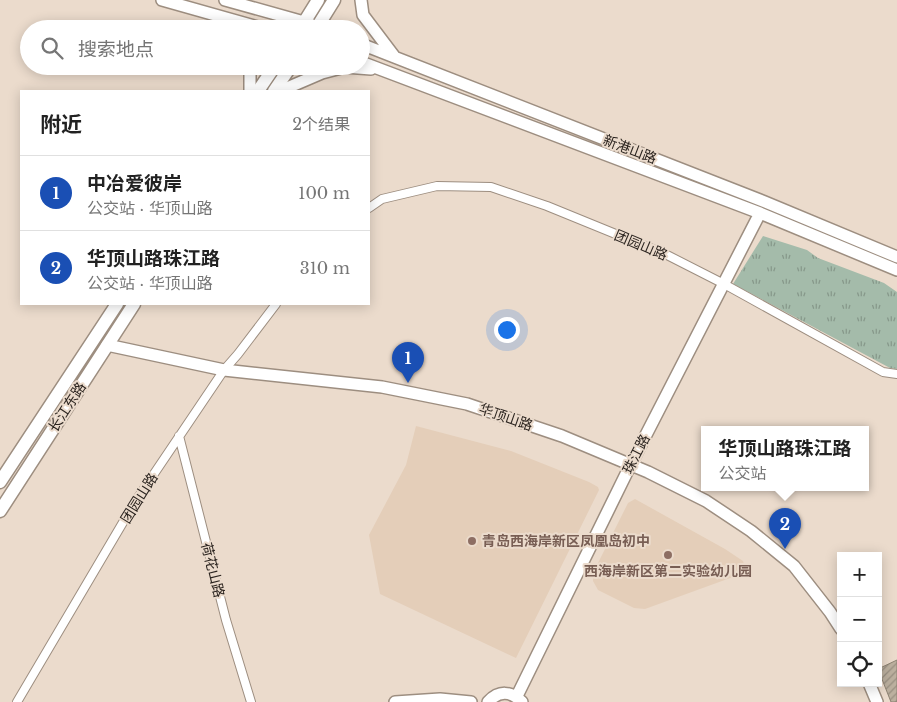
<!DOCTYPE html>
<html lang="zh">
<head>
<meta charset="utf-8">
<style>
  body { margin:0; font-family:"Libre Baskerville","Noto Sans SC",serif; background:#f2f2f2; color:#222 }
  .controls { position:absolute; right:15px; bottom:15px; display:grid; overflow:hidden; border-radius:0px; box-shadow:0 2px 12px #0003 }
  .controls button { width:45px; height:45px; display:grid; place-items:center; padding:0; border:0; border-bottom:1px solid #e0e0e0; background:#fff; color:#222; font:25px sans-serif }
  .you { position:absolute; left:506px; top:329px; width:18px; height:18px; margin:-12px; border:4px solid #fff; border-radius:50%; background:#1a73e8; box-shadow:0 0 0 8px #1a73e833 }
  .badge { display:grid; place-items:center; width:32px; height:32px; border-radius:50%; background:#c83b2f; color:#fff; font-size:16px; font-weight:700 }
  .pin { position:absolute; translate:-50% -41px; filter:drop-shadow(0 1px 2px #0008) }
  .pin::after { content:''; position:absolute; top:26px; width:18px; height:15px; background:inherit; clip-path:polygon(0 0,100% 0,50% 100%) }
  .popup { position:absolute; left:701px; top:426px; width:168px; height:65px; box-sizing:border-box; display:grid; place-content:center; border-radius:0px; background:#fff; filter:drop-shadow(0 1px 4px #0005); font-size:16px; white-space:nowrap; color:#767676 }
  .popup b { font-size:19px; color:#222 }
  .popup::after { content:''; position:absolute; left:50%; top:100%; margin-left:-10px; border:10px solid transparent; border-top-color:#fff }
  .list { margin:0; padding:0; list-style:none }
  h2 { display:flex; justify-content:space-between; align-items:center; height:65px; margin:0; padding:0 20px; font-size:21px }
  h2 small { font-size:16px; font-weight:400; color:#767676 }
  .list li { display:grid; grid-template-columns:32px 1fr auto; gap:15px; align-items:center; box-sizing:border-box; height:75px; padding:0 20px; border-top:1px solid #e0e0e0 }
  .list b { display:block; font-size:19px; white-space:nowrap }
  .list p { margin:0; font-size:16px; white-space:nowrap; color:#767676 }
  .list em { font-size:16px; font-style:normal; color:#767676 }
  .icon { flex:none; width:28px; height:28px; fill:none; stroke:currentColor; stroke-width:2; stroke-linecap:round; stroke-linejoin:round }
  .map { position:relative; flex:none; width:897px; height:702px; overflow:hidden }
  .search { position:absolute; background:#fff; box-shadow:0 2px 12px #0003; left:20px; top:20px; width:350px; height:55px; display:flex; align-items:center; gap:12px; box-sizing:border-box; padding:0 18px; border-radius:28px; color:#767676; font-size:19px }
  .panel { position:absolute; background:#fff; box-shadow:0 2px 12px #0003; left:20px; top:90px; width:350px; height:215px; border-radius:0px }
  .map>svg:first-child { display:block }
</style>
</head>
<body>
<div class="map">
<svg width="897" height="702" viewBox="0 0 897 702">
  <defs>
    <pattern id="park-tufts" width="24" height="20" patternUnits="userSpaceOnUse" patternTransform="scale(1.25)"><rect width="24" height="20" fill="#a4bbaa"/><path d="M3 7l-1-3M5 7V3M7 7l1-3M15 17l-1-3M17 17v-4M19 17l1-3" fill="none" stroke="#86988a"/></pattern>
    <pattern id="building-hatch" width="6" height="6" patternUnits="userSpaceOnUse" patternTransform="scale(1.25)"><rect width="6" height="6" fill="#bcb09f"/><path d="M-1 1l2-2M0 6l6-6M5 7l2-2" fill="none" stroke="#998f81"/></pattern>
  </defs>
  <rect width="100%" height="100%" fill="#ebdbcc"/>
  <path fill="#e4ceb9" d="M416,426l95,25 78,31 9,5 1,3 -83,168 -136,-64 -11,-59 37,-70z
    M635,499l90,50 18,12 3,9 -13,7 -88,32 -11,-1 -36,-18 -5,-9v-8l35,-70z"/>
  <path fill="url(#park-tufts)" d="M763,236l44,14 11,8 66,25 13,9v77l-7,-1 -157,-84z"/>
  <path fill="url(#building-hatch)" stroke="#8e8373" d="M897,660v42h-6l-13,-33z"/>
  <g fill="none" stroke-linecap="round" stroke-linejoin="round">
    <g stroke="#9d8e80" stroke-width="10">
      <path id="street" d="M369,208l13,-9 55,-13 54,1 56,19 120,49 57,29 159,88 14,2
        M179,436l47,184 25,82
        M17,702l118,-200 89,-132 14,-16 38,-50"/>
    </g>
    <g stroke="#9d8e80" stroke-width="14">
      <path id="secondary" d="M162,0l103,29
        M225,0l79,22 19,7
        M361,0l2,15 31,41
        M361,44l404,158 132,55
        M361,62l399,151 137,57
        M250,66v25
        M280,91l42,-18 23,-6 26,2
        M107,345l117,25 158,17 85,17 95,32 86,36 58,29 45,30 43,35 36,46 11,17
        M869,683l8,19
        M517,696l113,-230 130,-253
        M395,702l45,-3 31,3
        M488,702c11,-12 23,-11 34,0"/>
    </g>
    <g stroke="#9d8e80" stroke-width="15">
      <path id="primary" d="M300,29l18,-29
        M316,29l18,-29
        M258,91l17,-25
        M274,91l17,-25
        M0,482l117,-178
        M0,511l134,-207"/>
    </g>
    <use href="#street" stroke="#fff" stroke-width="8"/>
    <use href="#secondary" stroke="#fff" stroke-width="11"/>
    <use href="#primary" stroke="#fff" stroke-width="12"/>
  </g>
  <g fill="#8d6e63" stroke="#ebdbcc" stroke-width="2">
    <circle cx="472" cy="541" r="5"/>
    <circle cx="668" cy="555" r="5"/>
  </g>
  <g text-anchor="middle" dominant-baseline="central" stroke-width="4" stroke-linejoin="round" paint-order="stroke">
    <g font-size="14" fill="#2c2520" stroke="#ebdbcc">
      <text transform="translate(630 149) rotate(21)">新港山路</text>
      <text transform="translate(641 245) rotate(23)">团园山路</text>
      <text transform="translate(67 407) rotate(-57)">长江东路</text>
      <text transform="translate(506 417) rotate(19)">华顶山路</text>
      <text transform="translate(636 454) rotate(-63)">珠江路</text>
      <text transform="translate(139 498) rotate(-58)">团园山路</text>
      <text transform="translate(213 570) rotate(76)">荷花山路</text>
    </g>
    <g font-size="14" font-weight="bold" fill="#785e54" stroke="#ebdbcc" text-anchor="start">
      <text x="482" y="541">青岛西海岸新区凤凰岛初中</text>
      <text x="668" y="571" text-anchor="middle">西海岸新区第二实验幼儿园</text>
    </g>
  </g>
</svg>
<div class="controls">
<button>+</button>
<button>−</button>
<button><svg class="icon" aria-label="locate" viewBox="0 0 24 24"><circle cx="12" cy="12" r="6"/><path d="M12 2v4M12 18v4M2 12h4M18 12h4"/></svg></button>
</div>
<div class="you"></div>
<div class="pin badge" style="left:408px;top:383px;background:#1a4fb4">1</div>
<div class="pin badge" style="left:785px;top:549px;background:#1a4fb4">2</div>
<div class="popup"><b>华顶山路珠江路</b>公交站</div>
<div class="search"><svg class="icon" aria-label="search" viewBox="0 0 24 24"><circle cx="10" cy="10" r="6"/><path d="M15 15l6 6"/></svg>搜索地点</div>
<section class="panel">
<h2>附近<small>2个结果</small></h2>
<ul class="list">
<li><span class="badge" style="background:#1a4fb4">1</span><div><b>中冶爱彼岸</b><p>公交站 · 华顶山路</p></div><em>100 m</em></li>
<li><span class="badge" style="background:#1a4fb4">2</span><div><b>华顶山路珠江路</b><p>公交站 · 华顶山路</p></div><em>310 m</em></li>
</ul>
</section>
</div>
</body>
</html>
